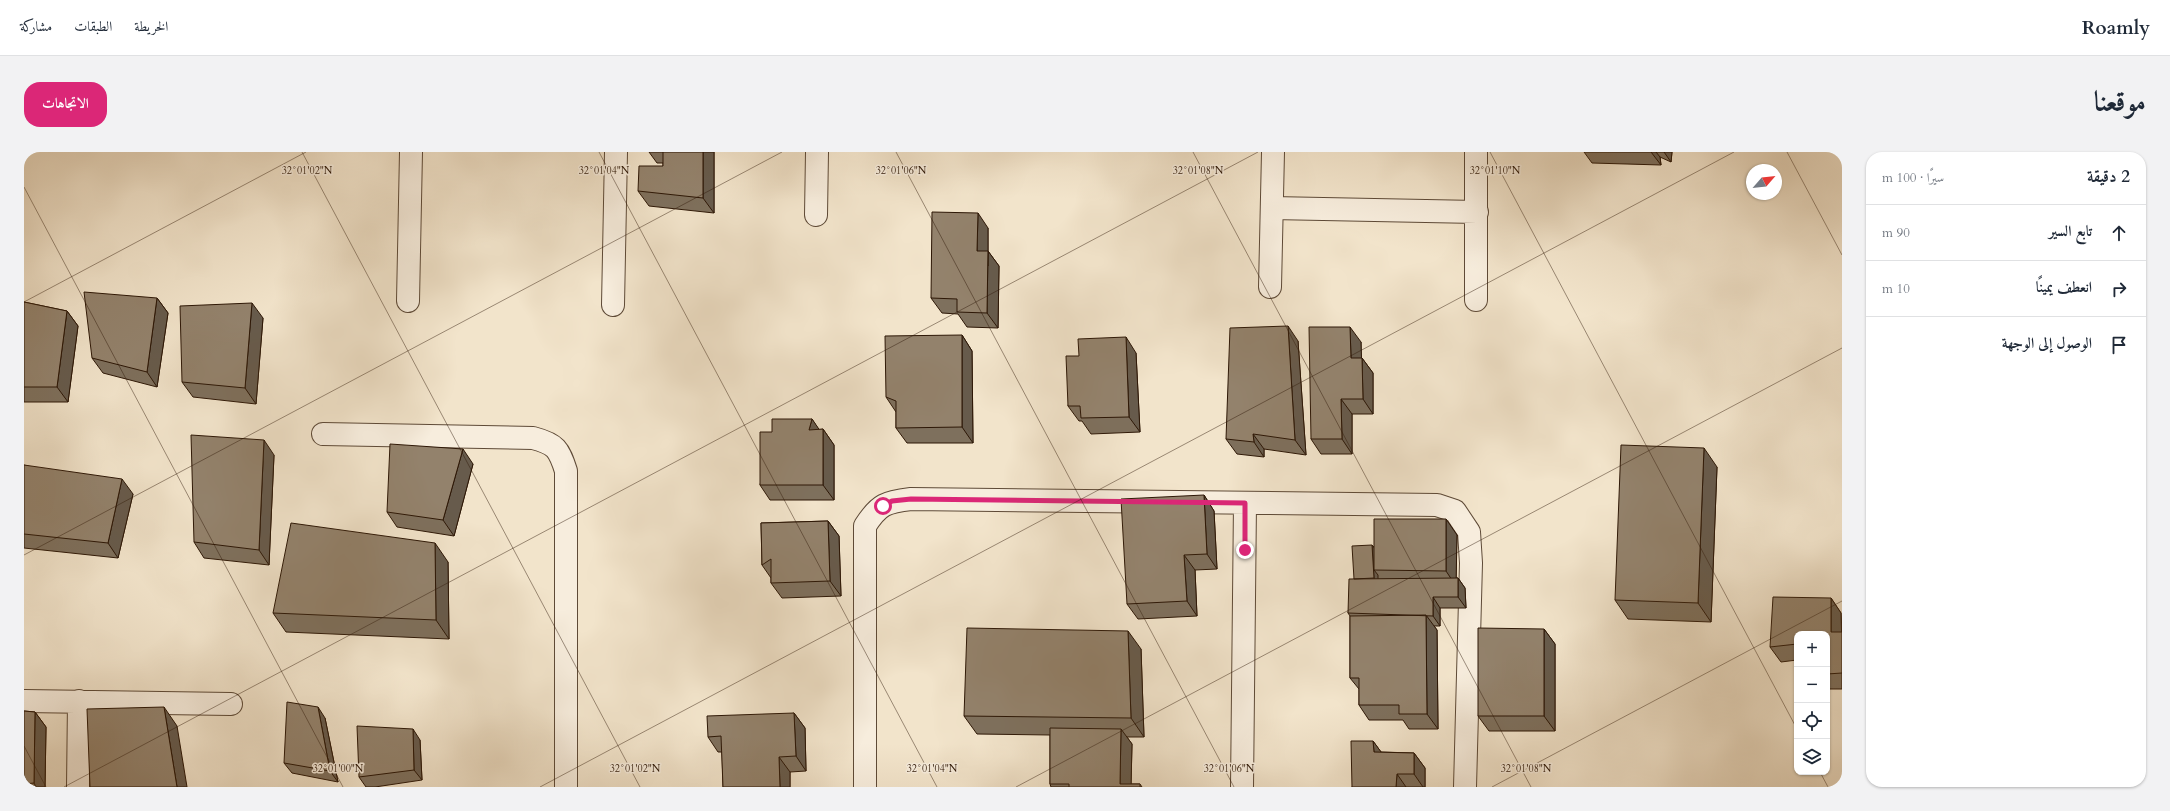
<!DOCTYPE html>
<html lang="ar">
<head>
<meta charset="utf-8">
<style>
  body { margin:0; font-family:Cardo,Amiri,serif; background:#f2f2f3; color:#1f2937; direction:rtl }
  .controls { position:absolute; right:12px; bottom:12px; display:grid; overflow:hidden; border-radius:8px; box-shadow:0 1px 3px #0004 }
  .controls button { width:36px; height:36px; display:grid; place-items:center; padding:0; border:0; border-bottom:1px solid #e0e1e3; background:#fff; color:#1f2937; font:20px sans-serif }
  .compass { position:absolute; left:1722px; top:12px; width:36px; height:36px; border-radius:50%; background:#fff; box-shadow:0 1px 3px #0004; rotate:62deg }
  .stop { position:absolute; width:12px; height:12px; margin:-9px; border:3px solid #db2777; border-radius:50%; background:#fff }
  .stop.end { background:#db2777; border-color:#fff; box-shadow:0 1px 4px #0008 }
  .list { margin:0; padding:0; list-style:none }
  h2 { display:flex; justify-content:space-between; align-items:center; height:52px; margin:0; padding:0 16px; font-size:17px }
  h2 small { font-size:13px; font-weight:400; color:#747a83 }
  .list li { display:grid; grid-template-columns:26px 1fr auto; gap:12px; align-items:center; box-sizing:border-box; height:56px; padding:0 16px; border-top:1px solid #e0e1e3 }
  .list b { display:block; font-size:15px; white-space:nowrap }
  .list em { font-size:13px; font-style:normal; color:#747a83 }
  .icon { flex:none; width:22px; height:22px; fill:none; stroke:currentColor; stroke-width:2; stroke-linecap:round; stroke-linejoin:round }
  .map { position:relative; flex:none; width:1818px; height:635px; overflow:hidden; direction:ltr; border-radius:16px }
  header { display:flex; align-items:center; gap:24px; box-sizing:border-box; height:56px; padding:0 20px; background:#fff; border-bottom:1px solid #e0e1e3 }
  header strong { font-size:19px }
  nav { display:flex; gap:22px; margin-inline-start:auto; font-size:14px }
  .intro { display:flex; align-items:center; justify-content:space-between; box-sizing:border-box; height:96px; padding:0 24px }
  h1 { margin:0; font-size:28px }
  .button { padding:10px 18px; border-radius:16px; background:#db2777; color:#fff; font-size:14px; font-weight:700 }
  main { display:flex; gap:24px; padding:0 24px }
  aside { flex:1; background:#fff; border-radius:16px; box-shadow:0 1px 3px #0004 }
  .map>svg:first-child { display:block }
</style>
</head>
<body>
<header>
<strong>Roamly</strong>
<nav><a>الخريطة</a><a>الطبقات</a><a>مشاركة</a></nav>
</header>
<div class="intro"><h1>موقعنا</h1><a class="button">الاتجاهات</a></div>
<main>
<aside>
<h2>2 دقيقة<small>سيرًا · 100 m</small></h2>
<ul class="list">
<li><svg class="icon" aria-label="ahead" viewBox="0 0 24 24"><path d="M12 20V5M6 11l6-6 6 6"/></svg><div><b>تابع السير</b></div><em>90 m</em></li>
<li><svg class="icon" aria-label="right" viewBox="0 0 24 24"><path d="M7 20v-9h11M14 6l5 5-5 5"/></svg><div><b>انعطف يمينًا</b></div><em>10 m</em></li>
<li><svg class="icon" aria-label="arrive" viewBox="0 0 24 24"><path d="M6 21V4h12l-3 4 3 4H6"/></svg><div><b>الوصول إلى الوجهة</b></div></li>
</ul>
</aside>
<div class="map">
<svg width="1818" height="635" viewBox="0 0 1818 635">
  <rect width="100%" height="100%" fill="#f2e4cb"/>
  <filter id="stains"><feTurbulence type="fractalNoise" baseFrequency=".005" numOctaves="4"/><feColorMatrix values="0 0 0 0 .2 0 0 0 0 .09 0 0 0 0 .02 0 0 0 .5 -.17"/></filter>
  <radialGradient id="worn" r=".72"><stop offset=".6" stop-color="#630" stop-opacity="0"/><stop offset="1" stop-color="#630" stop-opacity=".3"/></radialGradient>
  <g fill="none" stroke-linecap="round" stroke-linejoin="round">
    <g stroke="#5e4a37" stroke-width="24">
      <path id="minor" d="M1248,56l205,4
        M792,63l1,-63
        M1246,135l3,-135
        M1452,148v-148
        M384,149l3,-149
        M589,153l3,-153
        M299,282l210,4c23,6 26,11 33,33v316
        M0,549l207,3
        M54,635l1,-86
        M841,635v-261c14,-22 21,-24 46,-27l526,6 18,6 14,21 2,31 -6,224
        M1218,635l3,-284"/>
    </g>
    <use href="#minor" stroke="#f7eddd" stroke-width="22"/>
  </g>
  <path fill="#7e705d" stroke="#2d1706" d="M625,0h65v61l-65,-7 -11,-15 25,-25v-3h-6z
    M1560,0h88l-1,10 -11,-5 1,8 -69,-2z
    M964,76v23l11,15 -1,62 -31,-1 -9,-13 -16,-1 -11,-15z
    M133,146l11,15 -11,74 -54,-14 -11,-15z
    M0,150l43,9 11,15 -10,76h-44z
    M239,166l-7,86 -63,-7 -11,-15z
    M938,183l10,16 1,92h-66l-11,-15v-16l-10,-15z
    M1274,189l8,114 -42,-6v8l-27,-3 -11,-15z
    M1337,190v16h1l11,15v41h-21v40h-31l-10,-15z
    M1112,201l4,79 -49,2 -9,-13h-3l-11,-15 11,-50z
    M788,267l7,11 4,-1 11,16v55h-64l-10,-15 12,-53z
    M250,303l-5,110 -65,-7 -10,-16z
    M449,312l-19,72 -57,-9 -10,-15z
    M0,313l109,29 -15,64 -94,-10z
    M1693,315l-6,155 -83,-3 -13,-19z
    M1180,343l10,16 3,58 -22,1 2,46 -59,3 -11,-15z
    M804,369l11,15 2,60 -59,2 -11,-15v-5l-9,-13 -1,-42z
    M1433,383l-1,43h2l7,10 1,20h-26v18h-6l3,4 1,99h-29l-6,-9h-34l-10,-15v-16l-9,-11v-62l-2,-3 6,-34 18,-34 2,2z
    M424,410l1,77 -163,-7 -13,-19z
    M1807,446l10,15 1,19v57h-15v-55h-30v26l-16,2 -11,-15z
    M1520,477l11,15v87h-66l-11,-15z
    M1117,497l3,88h-17l5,7 -1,40h9l2,3h-91l-1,-3v-49l-73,-1 -13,-18z
    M0,559l11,1 11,15 -1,60h-21z
    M770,561l11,15 1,43 -16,1v15h-67l-1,-35h-4l-10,-15z
    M301,566l13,64 -46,-9 -8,-10z
    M396,588l2,40 -47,7h-9l-7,-10z
    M1349,589l8,11 33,1 11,15v19h-73z"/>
  <path fill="#675b4c" stroke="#2d1706" d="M679,0h11v61l-11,-15z
    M1627,0h5l4,5 1,8z
    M1640,0h8l-1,10z
    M954,61l10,15v38l-11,-15z
    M964,99l11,15 -1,62 -11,-15z
    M133,146l11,15 -11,74 -10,-15z
    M228,151l11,15 -7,86 -11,-16z
    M43,159l11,15 -10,76 -11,-15z
    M1264,174l10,15 8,114 -11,-15z
    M1326,175l11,15 1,31 -11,-15z
    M938,183l10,16 1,92 -11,-16z
    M1102,185l10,16 4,79 -11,-15z
    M1338,206l11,15v41l-10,-15z
    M1317,247l11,15v40l-10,-15z
    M788,267l11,16 -14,-5z
    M799,277l11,16v55l-11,-15z
    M1229,282l11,15v8l-10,-15z
    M240,288l10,15 -5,110 -10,-15z
    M1680,296l13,19 -6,155 -13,-19z
    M439,297l10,15 -19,72 -11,-16z
    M98,327l11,15 -15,64 -10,-15z
    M1180,343l10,16 3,58 -10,-15z
    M1422,367l11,16 -1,51 -10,-15z
    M804,369l11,15 2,60 -11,-15z
    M411,391l13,19 1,77 -13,-19z
    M1348,393l4,5 -2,20 4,5v9l-4,-6z
    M1160,403l11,15 2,46 -10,-15z
    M1434,426l7,10 1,20 -8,-11z
    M1409,445l7,11v18l-7,-10z
    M1807,446l10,15 1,35 -11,-16z
    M1402,463l11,15 1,99 -11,-15z
    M1520,477l11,15v87l-11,-15z
    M1104,479l13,18 3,88 -13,-19z
    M140,555l13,19 10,61h-10z
    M294,555l7,11 13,64 -8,-11z
    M11,560l11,15 -1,60h-9l-2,-4z
    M770,561l11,15 1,43 -10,-15z
    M389,577l7,11 2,40 -8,-10z
    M1097,577l11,15 -1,43 -11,-3z
    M1349,589l11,15 -10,-4z
    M1390,601l11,15v19h-2l-9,-13z
    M755,605l11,15v15h-10z
    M1373,622l9,13h-10z"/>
  <path fill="#93826c" stroke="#2d1706" d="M639,0h40v46l-65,-7 1,-25h24z
    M908,60l46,1 -1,38h11l-1,62 -30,-1v-13l-26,-1z
    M60,140l73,6 -10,74 -55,-14z
    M0,150l43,9 -10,76h-33z
    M228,151l-7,85 -63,-6 -2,-76z
    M1264,174l7,114 -42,-6 1,8 -28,-3 4,-111z
    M1285,175h41l1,31h11l1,41h-22l1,40h-31z
    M938,183v92l-66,1v-27l-10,-4 -1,-61z
    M1102,185l3,80 -48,1 -1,-12h-12l-2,-50h13l-1,-17z
    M748,267h40l-3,11 14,-1v56h-63v-53h12z
    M167,283l73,5 -5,110 -65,-8z
    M366,292l73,5 -20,71 -56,-8z
    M1597,293l83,3 -6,155 -83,-3z
    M0,313l98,14 -14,64 -84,-9z
    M1180,343l3,59 -23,1 3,46 -60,3 -6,-105z
    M1350,367h72v52l-72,-1z
    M804,369l2,60 -59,2v-24l-9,6 -1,-42z
    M267,371l144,20 1,77 -163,-7z
    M1348,393l2,33 -20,1 -2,-33z
    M1434,426v19h-25v19l-85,-3 1,-34z
    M1749,445l58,1v34h11v41l-15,1v-40h-30v10l-27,3z
    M1402,463l1,99h-28v-9h-40v-27h-9v-62z
    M943,476l161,3 3,87 -167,-2z
    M1454,476l66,1v87h-66z
    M263,550l31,5 12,64 -46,-8z
    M140,555l13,80h-87l-3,-78z
    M0,559l11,1 -1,71 -10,1z
    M770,561l2,43 -17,1 1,30h-57l-2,-51 -13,1 -1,-21z
    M333,574l56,3 1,41 -55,7z
    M1026,576l71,1 -1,55h20v3h-71v-3h-19z
    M1327,589h22l1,11 40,1v21h-17l-1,13h-44z"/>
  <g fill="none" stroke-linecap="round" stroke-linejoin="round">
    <path stroke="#db2777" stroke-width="5" d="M859,354l9,-5 19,-2 334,4v47"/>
  </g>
  <path fill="none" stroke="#2d1706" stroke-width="1" stroke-opacity="0.45" d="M278,0l338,635M575,0l338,635M872,0l338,635M1169,0l338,635M1466,0l307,577M1763,0l55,103M0,35l319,600M0,150l282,-150M0,403l758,-403M0,594l22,41M1796,620l8,15M40,635l1194,-635M516,635l1194,-635M992,635l826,-439M1468,635l350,-186"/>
  <g font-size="10" text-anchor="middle" fill="#2d1706" stroke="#f7eddd" stroke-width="3" stroke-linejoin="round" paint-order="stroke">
    <text x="283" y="22">32°01'02"N</text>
    <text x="580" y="22">32°01'04"N</text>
    <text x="877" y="22">32°01'06"N</text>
    <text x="1174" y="22">32°01'08"N</text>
    <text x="1471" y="22">32°01'10"N</text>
    <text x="314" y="620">32°01'00"N</text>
    <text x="611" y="620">32°01'02"N</text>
    <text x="908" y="620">32°01'04"N</text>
    <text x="1205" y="620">32°01'06"N</text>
    <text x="1502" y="620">32°01'08"N</text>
  </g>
  <rect width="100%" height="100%" filter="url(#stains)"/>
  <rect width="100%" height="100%" fill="url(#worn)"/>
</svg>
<div class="controls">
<button>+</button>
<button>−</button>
<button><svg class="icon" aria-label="locate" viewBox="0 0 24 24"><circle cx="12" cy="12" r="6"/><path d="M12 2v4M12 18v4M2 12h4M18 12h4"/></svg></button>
<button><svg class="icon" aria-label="layers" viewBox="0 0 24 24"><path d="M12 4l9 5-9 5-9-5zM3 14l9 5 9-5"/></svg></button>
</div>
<svg class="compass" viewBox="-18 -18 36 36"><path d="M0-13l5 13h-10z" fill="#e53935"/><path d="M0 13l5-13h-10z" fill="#747a83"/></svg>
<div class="stop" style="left:859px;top:354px"></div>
<div class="stop end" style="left:1221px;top:398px"></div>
</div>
</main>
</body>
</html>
